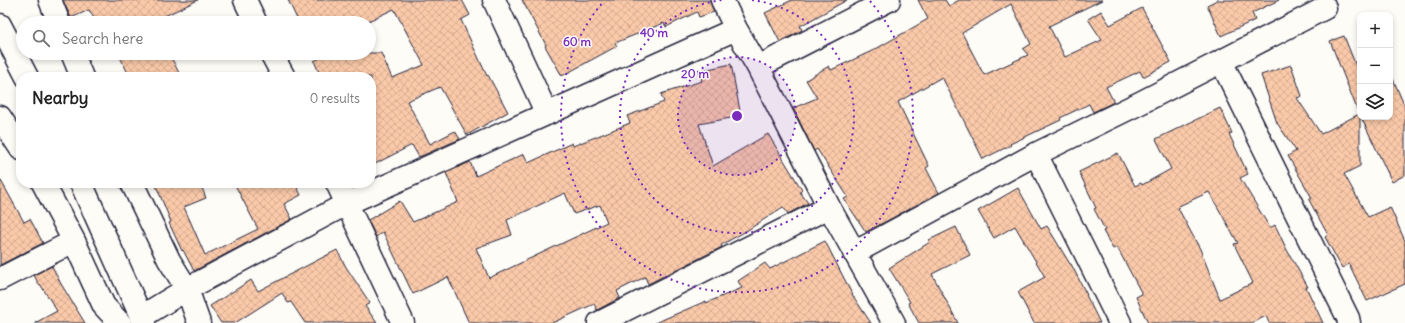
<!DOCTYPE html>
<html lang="en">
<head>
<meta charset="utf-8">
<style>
  body { margin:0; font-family:Delius,sans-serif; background:#f6f6f6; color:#222 }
  .controls { position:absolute; right:12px; top:12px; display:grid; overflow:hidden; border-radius:8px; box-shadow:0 2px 6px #0003 }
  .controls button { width:36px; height:36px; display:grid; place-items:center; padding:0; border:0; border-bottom:1px solid #e0e0e0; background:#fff; color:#222; font:20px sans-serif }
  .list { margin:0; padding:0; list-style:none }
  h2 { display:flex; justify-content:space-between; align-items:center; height:52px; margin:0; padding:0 16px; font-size:17px }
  h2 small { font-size:13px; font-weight:400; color:#767676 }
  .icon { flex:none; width:22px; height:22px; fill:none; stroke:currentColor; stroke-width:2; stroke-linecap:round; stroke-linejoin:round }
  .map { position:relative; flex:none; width:1405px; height:323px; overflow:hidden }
  .search { position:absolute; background:#fff; box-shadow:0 2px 6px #0003; left:16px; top:16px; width:360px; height:44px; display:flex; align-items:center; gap:10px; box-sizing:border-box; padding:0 14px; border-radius:22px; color:#767676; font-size:15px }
  .panel { position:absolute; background:#fff; box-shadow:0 2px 6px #0003; left:16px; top:72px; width:360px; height:116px; border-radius:16px }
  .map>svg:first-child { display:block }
</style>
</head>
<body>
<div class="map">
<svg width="1405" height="323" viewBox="0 0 1405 323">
  <defs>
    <pattern id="building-cross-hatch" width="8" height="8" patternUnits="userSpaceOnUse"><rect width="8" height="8" fill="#fac9a9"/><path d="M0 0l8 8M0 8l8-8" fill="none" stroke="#d6ac92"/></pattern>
  </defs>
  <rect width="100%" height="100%" fill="#fdfcf7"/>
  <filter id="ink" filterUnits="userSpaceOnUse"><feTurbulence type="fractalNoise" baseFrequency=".025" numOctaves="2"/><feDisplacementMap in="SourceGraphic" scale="8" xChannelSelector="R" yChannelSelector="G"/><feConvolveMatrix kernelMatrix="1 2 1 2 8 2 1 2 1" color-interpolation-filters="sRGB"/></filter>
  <g filter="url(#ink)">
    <path fill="url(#building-cross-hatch)" stroke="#22223b" fill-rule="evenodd" d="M63,0h135l-48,23h-53l-8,-13 -18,8z
      M288,0h174l8,15 -9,5 26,56 1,-1 20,37 -41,23 -27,-48 -33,14 23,43 25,-13 5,8 -41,18 -7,-12 -41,21v-89h-50l-7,-16 17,-8h50l11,25 32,-13 -30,-56 -30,14h-65z
      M522,0h188l4,12 -15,5 -2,-5 -31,15 -2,-4 -49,20 2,3 -55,30 -17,-30 1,-1z
      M792,0h55l-47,26 2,4 -22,12 -15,-29z
      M918,0h27l4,6 10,-6h143l-53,26 16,31 37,-17 -14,-21 13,-8 9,14 32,-17 29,54 -28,15 -3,-6 -34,16 8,15 -21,10 -4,-8 -29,14 1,2 -51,24 1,1 -28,14 -41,-82 -44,25 31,64 -3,2 13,25 -73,39 -22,-33 4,-2 -31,-48 -3,2 -21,-43 24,-10 -11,-18 23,-14 2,4 43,-20 54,-31zM1011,4l20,40 -8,5 5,6 -44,20 -22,-42z
      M1217,0h62l-27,13 3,7 -34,16 -14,-31z
      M1344,36l16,40v90l-16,8 24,43 22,-10 15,34v43l-38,17 -18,-37 -7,4 -17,-31 3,-2 -19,-35 3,-2 -24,-42 8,-5 -19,-28 -16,-48 30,-10 11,31 -5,2 24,36 38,-20 -29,-73z
      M118,53h51l12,24h-51z
      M731,64l10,52 -42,8 14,42 55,-32 34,56 -2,2 8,11 -20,11 -5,-7 -35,23 -27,15 1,2 -74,37 -3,-7 -28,14 3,7 -23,12 -3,-6 -42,19h-83l-21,-46 -35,17 -30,-62 -7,5 -8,-17 32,-19 13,21 45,-20 -12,-29 24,-11 6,14 48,-22 4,9 44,-20 1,3 57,-23 -3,-7 37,-14 -3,-8 41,-13 -3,-10zM565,193l9,21 26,-9 7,17 -118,56 -13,-30 36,-13 -5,-15z
      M1390,72l15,35v68l-13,7 -31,-65h29z
      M1220,108l12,25 -3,1 19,40 -8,4 30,50 5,-3 12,25 21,37h-2l17,36h-54l-3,-7 -14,7h-104l-12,-26 6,-3 -25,-47 -4,2 -10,-18 2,-1 -11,-21 2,-1 -17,-36 39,-19 17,33 6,-3 1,2 29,-16 -15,-30zM1209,192l29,51 -4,1 19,39 -33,16 -20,-50 -22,-41 2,-1 -1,-1z
      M0,179l24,43 6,-3 13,24 -43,22z
      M155,183h45l6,15 -22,9 21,48 53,-26 -24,-46h61l6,12 -17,9 8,15 -98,52 -11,-21 -1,1 -13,-28 2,-1z
      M1018,188l23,41 6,-3 23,38h1l16,31h-1l14,28h-66l-16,-31 27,-15 -30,-51 -21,12 -16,-27z
      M956,227l14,28 -38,19 26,49h-39l-11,-20 2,-1 -21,-34 41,-26 -1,-2z
      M825,241l28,55 18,27h-216l51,-22v2l36,-15 -4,-7 27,-18 5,6z
      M337,250l9,17 24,36 -5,3 12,17h-72l-14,-21 -3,1 -6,-10 -47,30h-14l-11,-17 41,-26 7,11z
      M52,266l9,18 24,39h-50l22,-12 -17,-27 -1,1 -5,-10z"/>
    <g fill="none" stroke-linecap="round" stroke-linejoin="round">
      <g stroke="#22223b" stroke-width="25">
        <path id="minor" d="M50,0l9,23
          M245,0l11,23
          M494,0l53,114
          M722,0l14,29 22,38 71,140 65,116
          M72,53l10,24
          M271,53l13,24
          M1221,61l127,257 1,5
          M758,67l131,-67
          M0,117l21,32
          M1036,154l84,169
          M43,183l31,58 30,65 16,17
          M132,183l37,77 18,29 12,34
          M337,183l66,140
          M854,253l182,-99 106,-52 183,-94
          M0,279l74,-38
          M141,317l46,-28 161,-86 388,-174
          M599,323l230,-116"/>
      </g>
      <g stroke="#22223b" stroke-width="25">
        <path id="major" d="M0,25l27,52
          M81,183l63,140"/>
      </g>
      <use href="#minor" stroke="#fdfcf7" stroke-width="22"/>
      <use href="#major" stroke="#fdfcf7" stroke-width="22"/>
    </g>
  </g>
  <circle cx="737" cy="116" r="59" fill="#7b2cbf" fill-opacity=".12"/>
  <g fill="none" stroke="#7b2cbf" stroke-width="2" stroke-dasharray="2 4">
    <circle cx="737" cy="116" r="59"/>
    <path d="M752 0A117 117 0 1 1 722 0"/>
    <path d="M870 1A176 176 0 1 1 604 1"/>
  </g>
  <circle cx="737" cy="116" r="6" fill="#7b2cbf" stroke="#fdfcf7" stroke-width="2"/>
  <g font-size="12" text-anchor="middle" font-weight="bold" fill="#7b2cbf" stroke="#fdfcf7" stroke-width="3" stroke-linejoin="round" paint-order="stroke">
    <text x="654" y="37">40 m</text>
    <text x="577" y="46">60 m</text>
    <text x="695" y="78">20 m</text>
  </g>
</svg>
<div class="controls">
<button>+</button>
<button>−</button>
<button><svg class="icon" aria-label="layers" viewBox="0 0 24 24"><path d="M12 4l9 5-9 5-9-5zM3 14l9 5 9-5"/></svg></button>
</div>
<div class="search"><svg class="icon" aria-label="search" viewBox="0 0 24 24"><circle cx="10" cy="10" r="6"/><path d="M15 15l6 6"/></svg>Search here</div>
<section class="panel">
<h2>Nearby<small>0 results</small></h2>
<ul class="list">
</ul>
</section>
</div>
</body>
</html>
